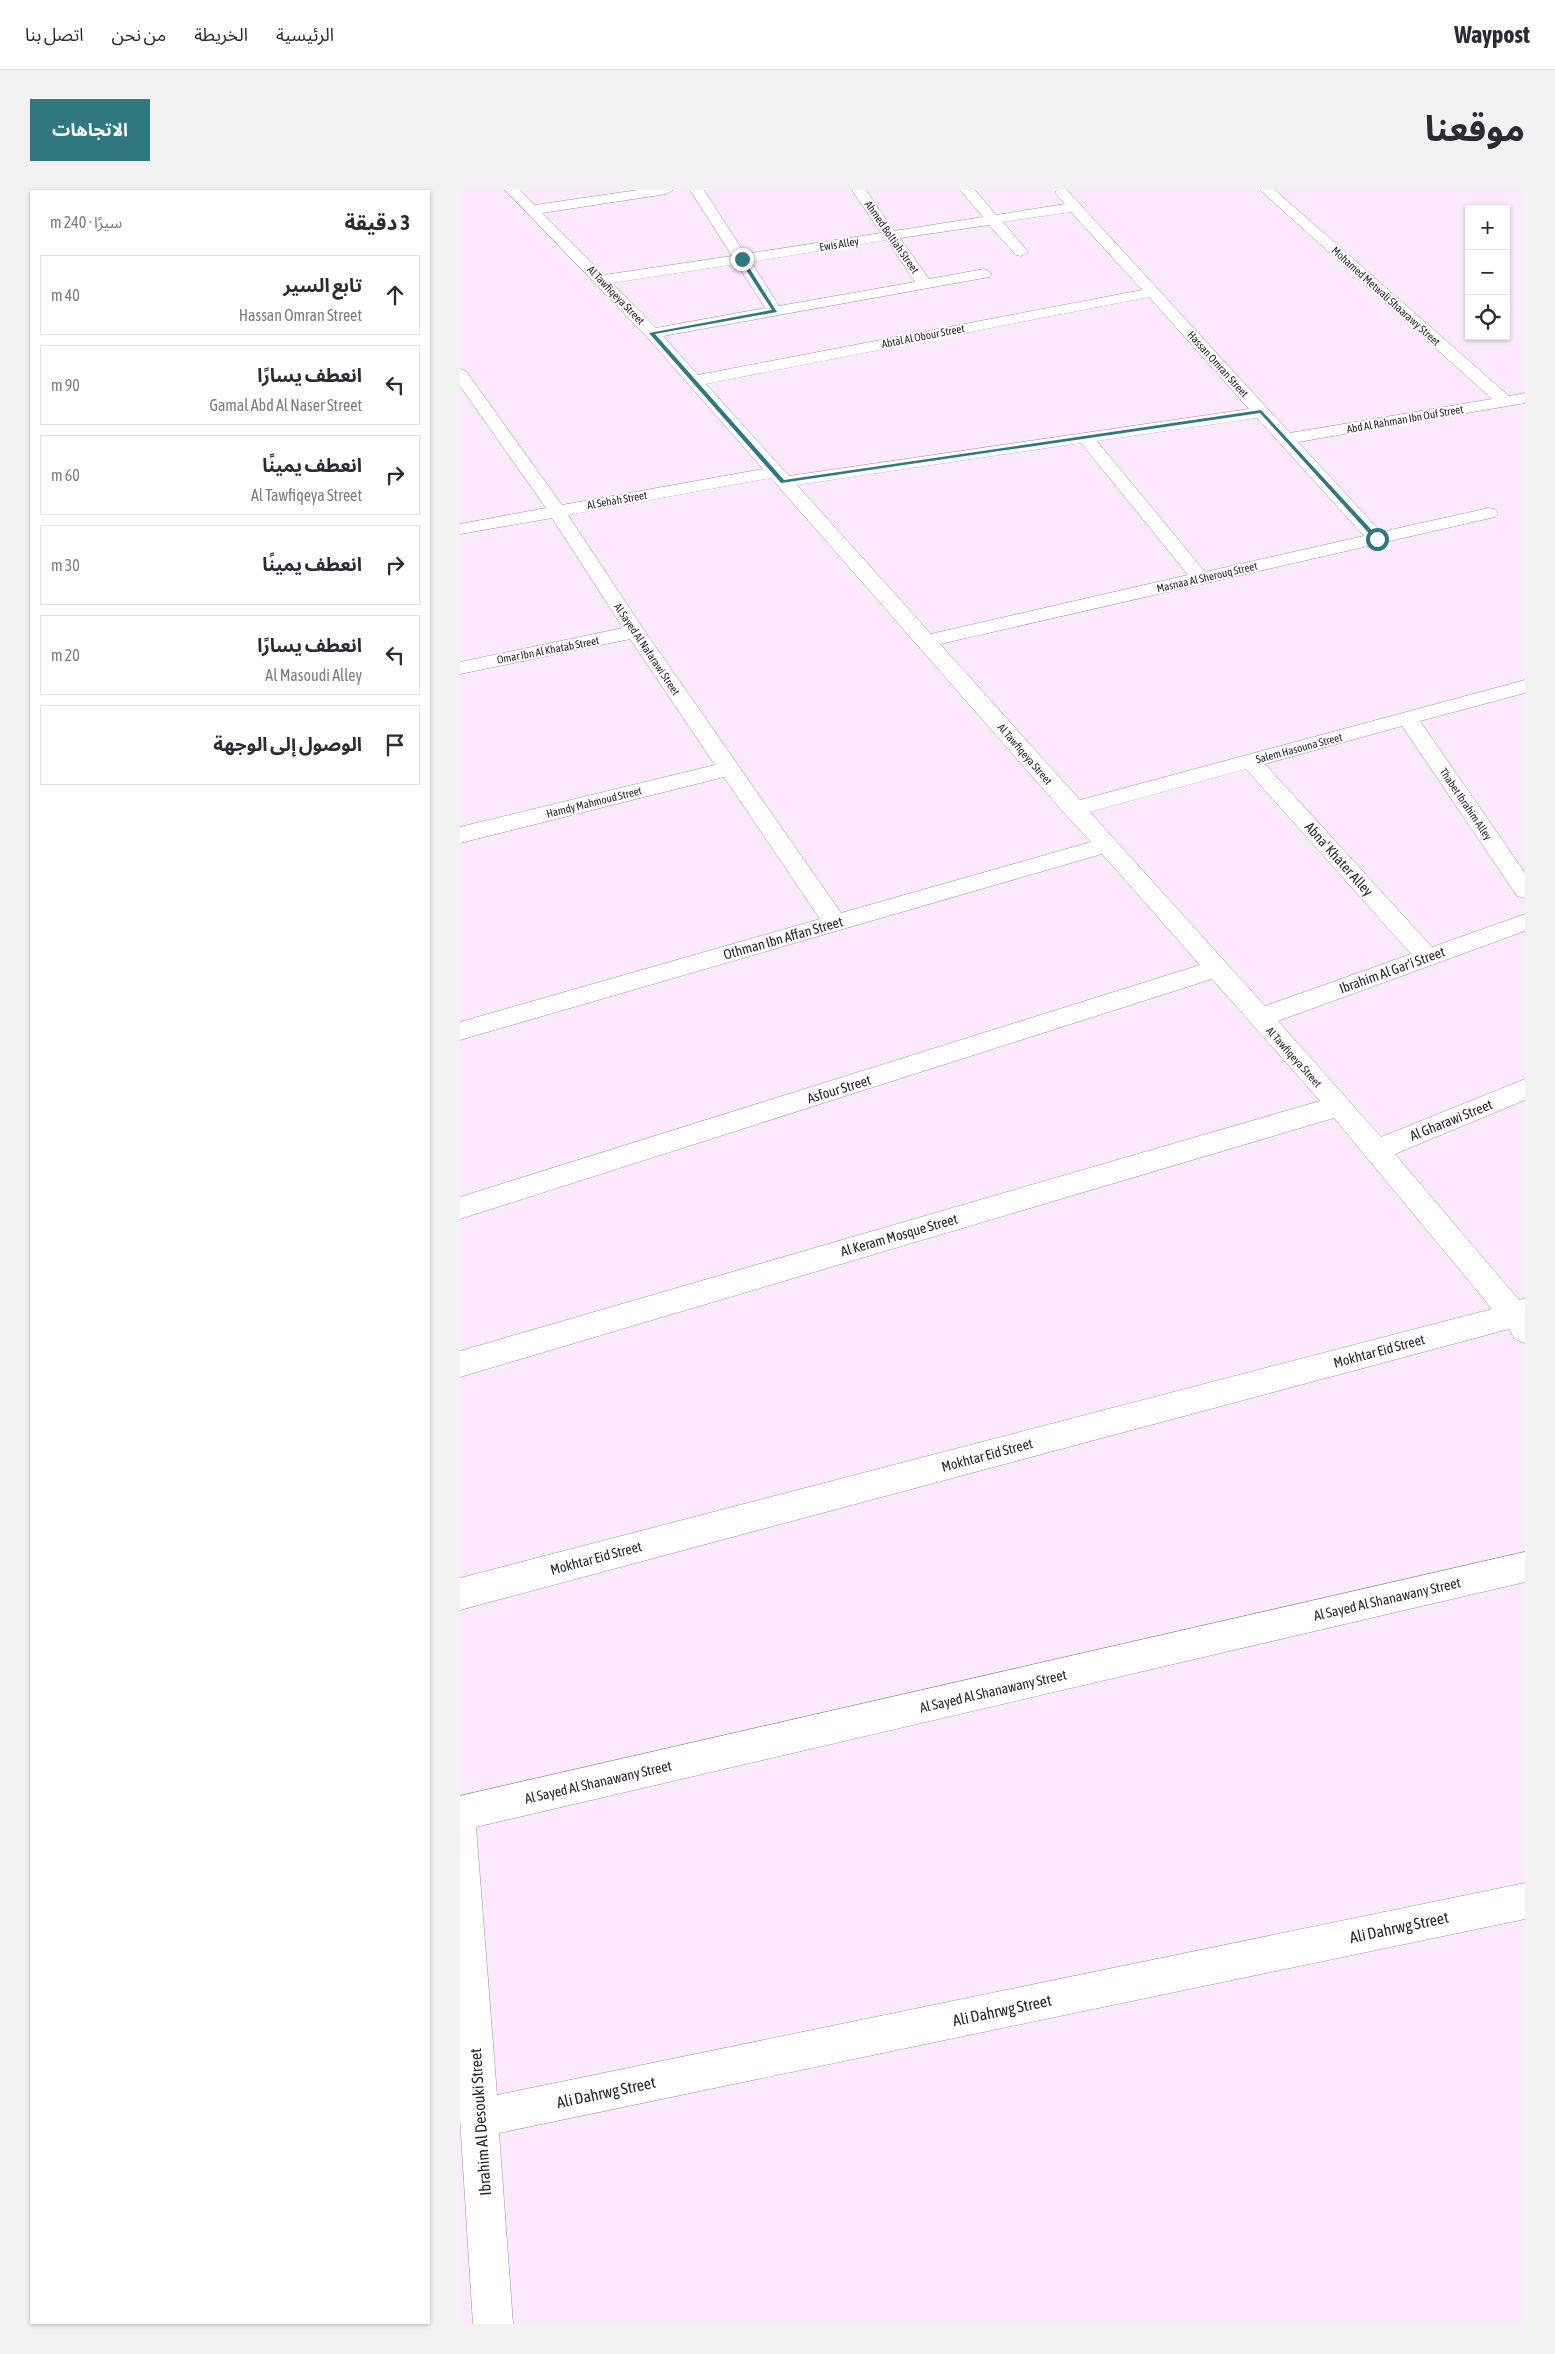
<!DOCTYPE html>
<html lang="ar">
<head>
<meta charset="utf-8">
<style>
  body { margin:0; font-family:"Asap Condensed","Noto Sans Arabic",sans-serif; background:#f2f2f3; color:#2b2b33; direction:rtl }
  .controls { position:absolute; right:15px; top:15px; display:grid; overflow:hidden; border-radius:0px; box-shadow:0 1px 4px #0004 }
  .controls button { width:45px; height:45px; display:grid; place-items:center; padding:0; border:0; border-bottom:1px solid #e1e1e2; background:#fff; color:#2b2b33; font:25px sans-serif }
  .stop { position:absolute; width:15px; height:15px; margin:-11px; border:4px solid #307880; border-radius:50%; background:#fff }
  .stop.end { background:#307880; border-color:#fff; box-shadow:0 1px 5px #0008 }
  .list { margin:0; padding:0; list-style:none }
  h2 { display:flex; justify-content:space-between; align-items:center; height:65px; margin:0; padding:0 20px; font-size:21px }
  h2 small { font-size:16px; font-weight:400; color:#7c7c81 }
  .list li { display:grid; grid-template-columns:32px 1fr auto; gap:15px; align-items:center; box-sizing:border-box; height:80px; margin:0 10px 10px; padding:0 10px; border:1px solid #e1e1e2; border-radius:0px }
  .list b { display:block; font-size:19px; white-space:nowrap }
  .list p { margin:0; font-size:16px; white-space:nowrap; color:#7c7c81 }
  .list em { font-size:16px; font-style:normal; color:#7c7c81 }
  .icon { flex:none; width:28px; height:28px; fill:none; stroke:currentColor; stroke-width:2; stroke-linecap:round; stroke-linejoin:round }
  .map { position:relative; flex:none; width:1065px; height:2134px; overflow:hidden; direction:ltr; border-radius:0px }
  header { display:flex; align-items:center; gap:30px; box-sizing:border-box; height:70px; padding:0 25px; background:#fff; border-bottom:1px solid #e1e1e2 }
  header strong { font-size:24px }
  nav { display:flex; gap:28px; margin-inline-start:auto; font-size:18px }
  .intro { display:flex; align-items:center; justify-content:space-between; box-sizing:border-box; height:120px; padding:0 30px }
  h1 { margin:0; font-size:35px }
  .button { padding:12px 22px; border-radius:0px; background:#307880; color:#fff; font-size:18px; font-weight:700 }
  main { display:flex; gap:30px; padding:0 30px }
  aside { flex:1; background:#fff; border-radius:0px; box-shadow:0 1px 4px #0004 }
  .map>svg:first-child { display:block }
</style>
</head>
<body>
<header>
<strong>Waypost</strong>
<nav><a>الرئيسية</a><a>الخريطة</a><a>من نحن</a><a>اتصل بنا</a></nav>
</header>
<div class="intro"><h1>موقعنا</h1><a class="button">الاتجاهات</a></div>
<main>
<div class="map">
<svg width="1065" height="2134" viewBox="0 0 1065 2134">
  <rect width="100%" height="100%" fill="#fbe9fe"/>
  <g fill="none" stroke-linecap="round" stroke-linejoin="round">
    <g stroke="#a090a3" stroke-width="1">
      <path id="minor" d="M45,0h15l15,15 103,-15h35l-7,4 -124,19 62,62 128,-19 -42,-66h14l41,64 136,-21 -29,-43h14l28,41 89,-14 -23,-27h15l21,25 69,-11 -10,-11 2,-3h10l223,243 202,-34 -232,-209h15l234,206 16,-3v10l-227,39 83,90 108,-24 6,1 3,4 -3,4 -555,127 140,156 445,-120v13l-105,28 105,152v25l-8,-2 -115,-170 -137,38 167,183 93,-33v17l-247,90 103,116 144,-58v21l-130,54 124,146 6,-2v45l-10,-4 -6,-10 -1049,281v-32l1032,-269 -158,-191 -874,259v-26l860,-250 -108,-122 -752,240v-22l740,-232 -98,-111 -642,186v-18l360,-103 -96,-142 -264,66v-16l255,-62 -85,-126 -170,35v-12l163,-34 -71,-110 -92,16v-10l86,-16 -86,-122v-17l6,2 96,134 201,-36 -117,-133zM611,22l71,78 -444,85 -35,-39 326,-59 3,-3 -3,-3 -5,-2 -55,10 -29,-41 89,-13 27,30 5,1 7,-4 -25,-30zM427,50l28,42 -136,24 -28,-44zM277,74l28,44 -109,20 -44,-45zM689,107l100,112 -460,67 -83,-92zM797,228l107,118 -159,36 -108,-131zM621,253l107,132 -257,59 -134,-149zM311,288l294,336 26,28 -250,71 -197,-283 -76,-115zM786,579l165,185 -146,52 -175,-194z
        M1065,1362v30l-1049,245 21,268 1028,-212v36l-1026,214 14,191h-40l-13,-206v-322z"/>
    </g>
    <use href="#minor" fill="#fff" fill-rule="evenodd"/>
  </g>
  <path fill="#307880" d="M283,68l34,54 -122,22 129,146 477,-70 119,129 -5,1 -115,-127 -479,70 -132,-150 123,-23 -33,-51z"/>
  <g text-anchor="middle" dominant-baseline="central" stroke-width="4" stroke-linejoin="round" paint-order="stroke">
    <g font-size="11" fill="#29232b" stroke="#fff">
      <text transform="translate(432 47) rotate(55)">Ahmed Boltiah Street</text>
      <text transform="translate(379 54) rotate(-9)">Ewis Alley</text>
      <text transform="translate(156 105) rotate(46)">Al Tawfiqeya Street</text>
      <text transform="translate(926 106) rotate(42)">Mohamed Metwali Shaarawy Street</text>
      <text transform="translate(463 146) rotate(-11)">Abtal Al Obour Street</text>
      <text transform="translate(758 174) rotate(48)">Hassan Omran Street</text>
      <text transform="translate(945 229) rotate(-10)">Abd Al Rahman Ibn Ouf Street</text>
      <text transform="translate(157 310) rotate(-10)">Al Sehah Street</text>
      <text transform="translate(747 387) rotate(-13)">Masnaa Al Sherouq Street</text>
      <text transform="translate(187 459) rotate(56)">Al Sayed Al Nafarawi Street</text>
      <text transform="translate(88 460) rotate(-11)">Omar Ibn Al Khatab Street</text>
      <text transform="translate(839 558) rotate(-15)">Salem Hasouna Street</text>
      <text transform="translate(565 564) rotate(49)">Al Tawfiqeya Street</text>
      <text transform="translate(134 612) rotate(-14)">Hamdy Mahmoud Street</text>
      <text transform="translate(1006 614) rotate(56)">Thabet Ibrahim Alley</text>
      <text transform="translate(834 867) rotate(48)">Al Tawfiqeya Street</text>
    </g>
    <g font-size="14" fill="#29232b" stroke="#fff">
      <text transform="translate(879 669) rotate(48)">Abna' Khater Alley</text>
      <text transform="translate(323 748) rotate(-16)">Othman Ibn Affan Street</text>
      <text transform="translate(932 780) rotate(-20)">Ibrahim Al Gar'i Street</text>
      <text transform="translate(379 899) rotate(-17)">Asfour Street</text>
      <text transform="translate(991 930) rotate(-22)">Al Gharawi Street</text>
      <text transform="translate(439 1045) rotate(-16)">Al Keram Mosque Street</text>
      <text transform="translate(919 1161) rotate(-15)">Mokhtar Eid Street</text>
      <text transform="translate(527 1265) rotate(-15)">Mokhtar Eid Street</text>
      <text transform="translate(136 1368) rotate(-15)">Mokhtar Eid Street</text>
      <text transform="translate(927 1409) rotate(-13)">Al Sayed Al Shanawany Street</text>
      <text transform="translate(533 1501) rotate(-13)">Al Sayed Al Shanawany Street</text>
      <text transform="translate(138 1592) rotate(-13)">Al Sayed Al Shanawany Street</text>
    </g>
    <g font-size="16" fill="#29232b" stroke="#fff">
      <text transform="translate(939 1737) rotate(-12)">Ali Dahrwg Street</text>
      <text transform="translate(542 1820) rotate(-12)">Ali Dahrwg Street</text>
      <text transform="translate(146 1902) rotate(-12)">Ali Dahrwg Street</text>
      <text transform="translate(20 1932) rotate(-94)">Ibrahim Al Desouki Street</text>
    </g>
  </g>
</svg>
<div class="controls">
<button>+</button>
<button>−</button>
<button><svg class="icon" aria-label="locate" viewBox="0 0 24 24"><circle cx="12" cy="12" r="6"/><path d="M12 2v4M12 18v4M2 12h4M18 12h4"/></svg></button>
</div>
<div class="stop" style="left:917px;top:349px"></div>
<div class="stop end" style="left:282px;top:69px"></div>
</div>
<aside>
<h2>3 دقيقة<small>سيرًا · 240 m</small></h2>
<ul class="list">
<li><svg class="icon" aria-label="ahead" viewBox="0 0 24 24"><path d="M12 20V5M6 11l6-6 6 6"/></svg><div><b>تابع السير</b><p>Hassan Omran Street</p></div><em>40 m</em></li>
<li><svg class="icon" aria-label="left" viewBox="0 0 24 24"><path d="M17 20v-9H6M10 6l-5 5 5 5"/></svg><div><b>انعطف يسارًا</b><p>Gamal Abd Al Naser Street</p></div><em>90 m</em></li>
<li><svg class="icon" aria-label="right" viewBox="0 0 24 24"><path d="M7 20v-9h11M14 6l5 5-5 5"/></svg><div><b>انعطف يمينًا</b><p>Al Tawfiqeya Street</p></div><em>60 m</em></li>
<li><svg class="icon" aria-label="right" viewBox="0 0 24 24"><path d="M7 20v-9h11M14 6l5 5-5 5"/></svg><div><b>انعطف يمينًا</b></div><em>30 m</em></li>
<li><svg class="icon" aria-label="left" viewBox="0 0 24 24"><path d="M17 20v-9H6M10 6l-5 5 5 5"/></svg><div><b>انعطف يسارًا</b><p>Al Masoudi Alley</p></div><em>20 m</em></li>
<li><svg class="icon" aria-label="arrive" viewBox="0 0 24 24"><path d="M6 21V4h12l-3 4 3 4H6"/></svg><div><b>الوصول إلى الوجهة</b></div></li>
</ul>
</aside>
</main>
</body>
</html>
